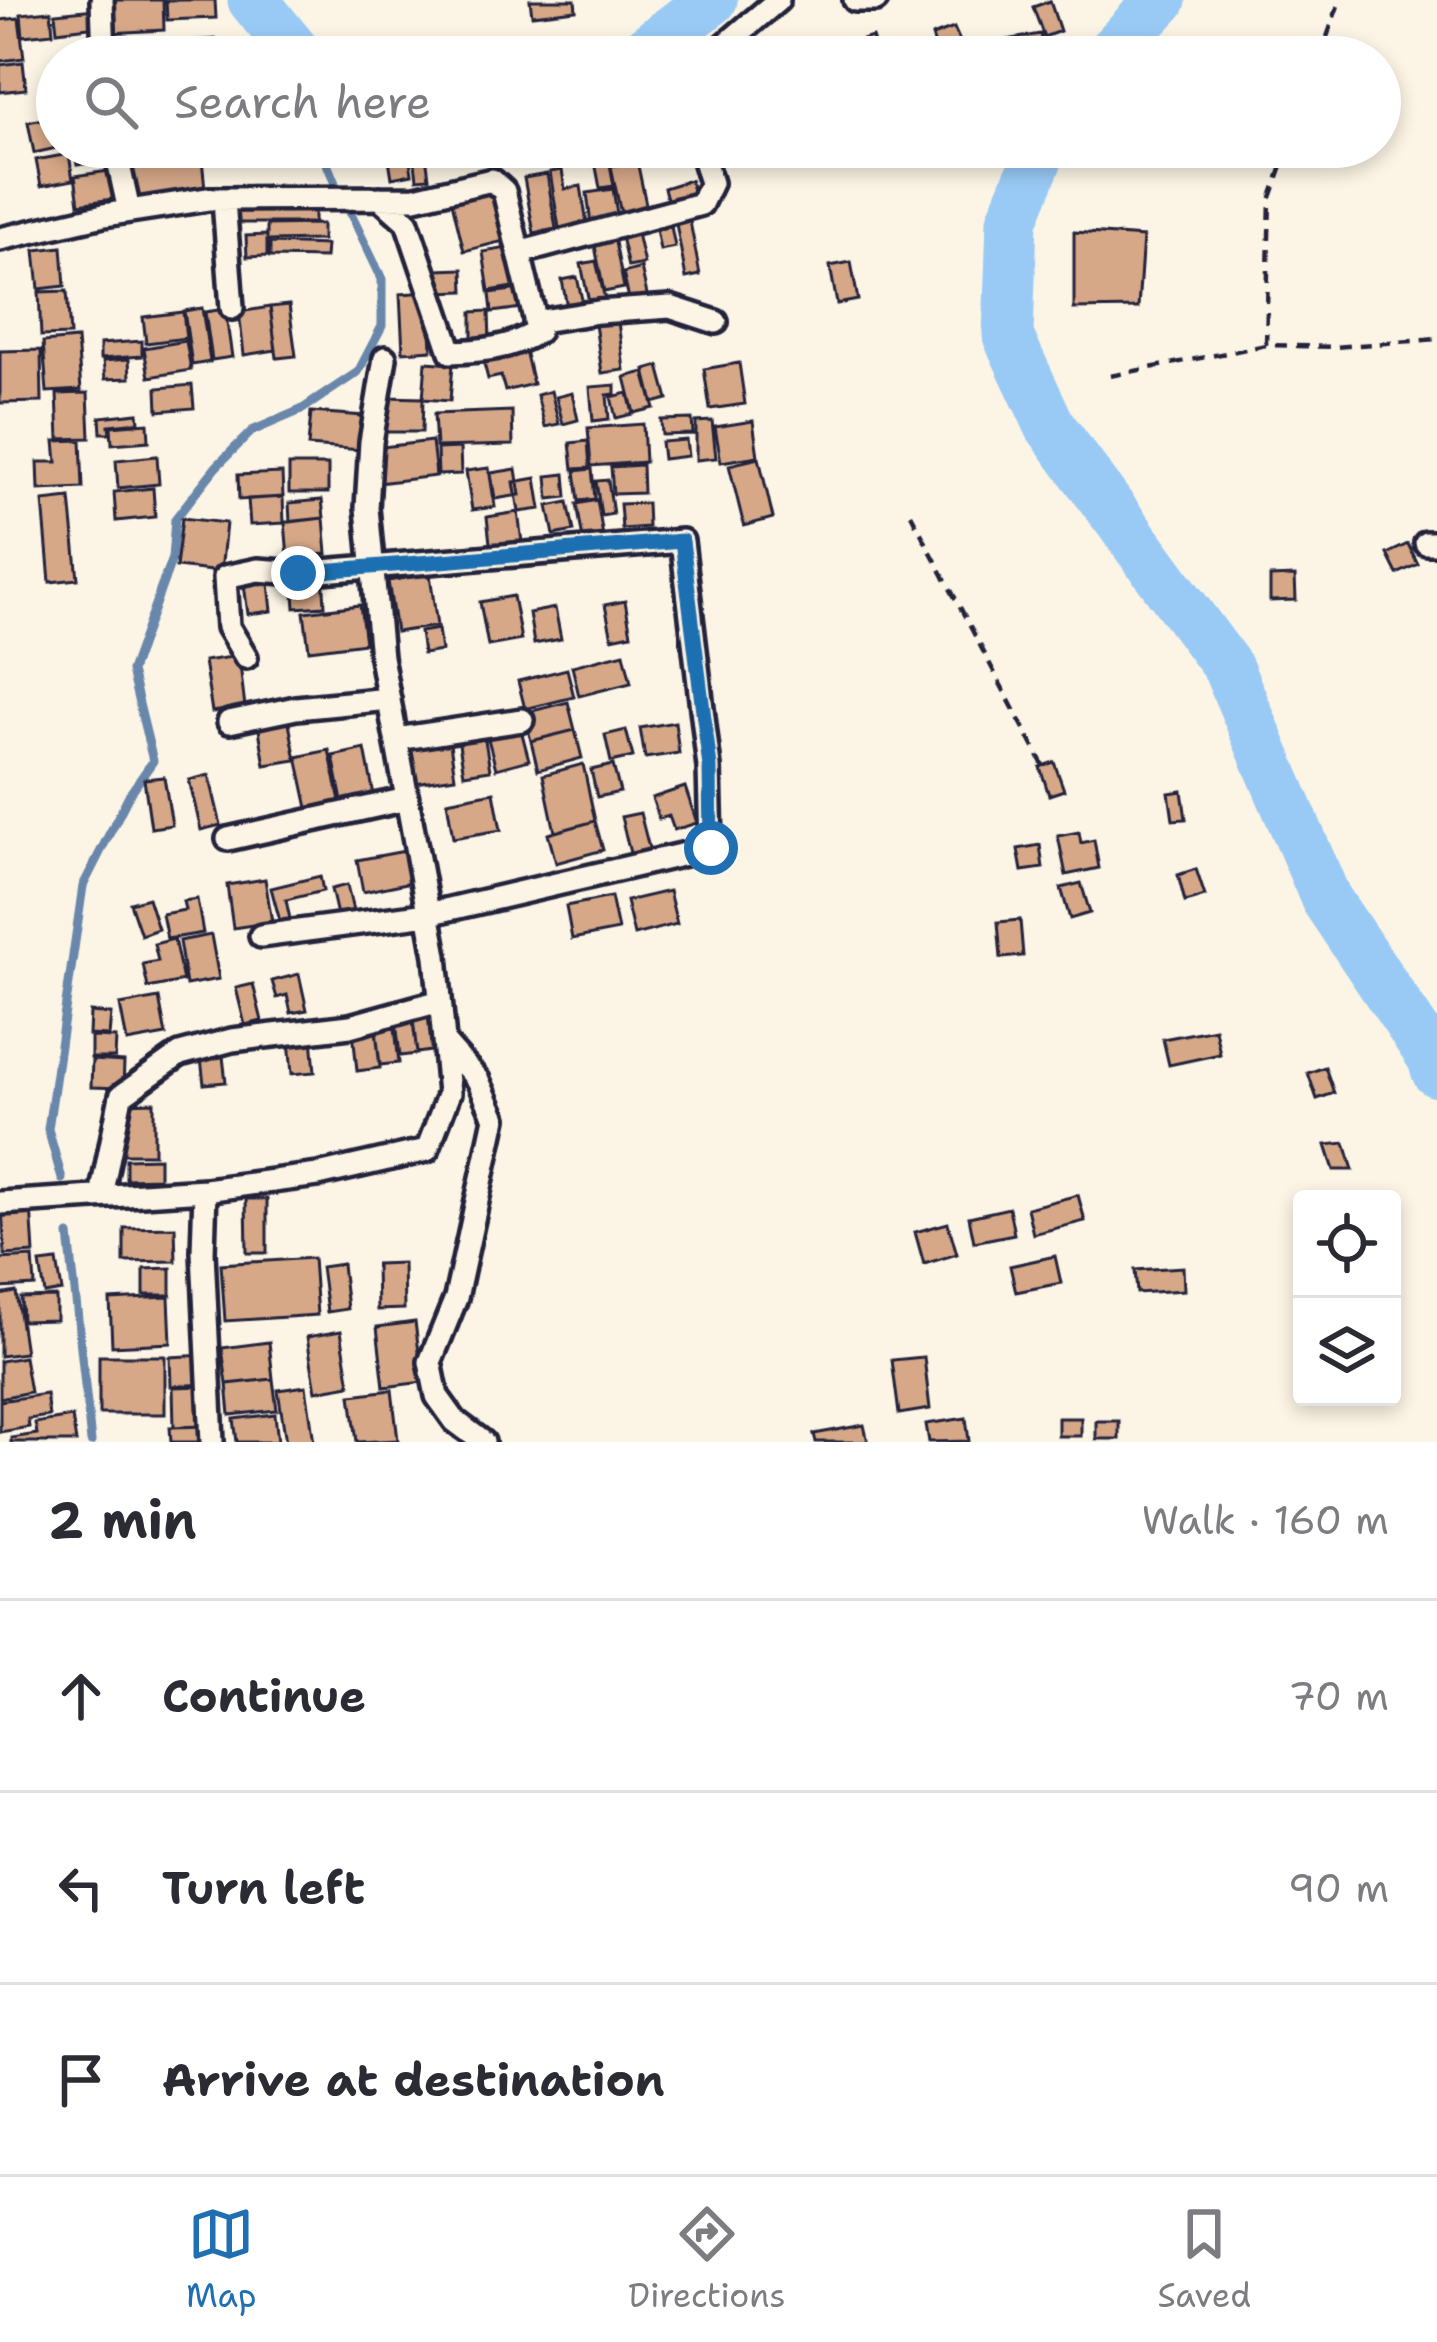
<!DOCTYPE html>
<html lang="en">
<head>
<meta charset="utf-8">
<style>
  body { margin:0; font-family:"Shantell Sans",sans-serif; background:#f2f2f3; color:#2b2b33 }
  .controls { position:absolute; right:36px; bottom:36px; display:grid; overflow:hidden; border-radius:12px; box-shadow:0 6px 18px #0003 }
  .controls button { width:108px; height:108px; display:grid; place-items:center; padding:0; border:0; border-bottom:3px solid #e1e1e2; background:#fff; color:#2b2b33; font:60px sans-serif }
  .stop { position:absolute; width:36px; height:36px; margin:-27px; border:9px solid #1f6fb2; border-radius:50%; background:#fff }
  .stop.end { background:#1f6fb2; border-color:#fff; box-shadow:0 3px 12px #0008 }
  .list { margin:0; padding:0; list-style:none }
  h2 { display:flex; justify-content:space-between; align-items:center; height:156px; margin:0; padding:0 48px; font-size:51px }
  h2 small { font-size:39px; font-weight:400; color:#7c7c81 }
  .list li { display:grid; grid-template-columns:78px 1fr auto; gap:36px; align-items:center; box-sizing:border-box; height:192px; padding:0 48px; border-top:3px solid #e1e1e2 }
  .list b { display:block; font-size:45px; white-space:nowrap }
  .list em { font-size:39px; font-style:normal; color:#7c7c81 }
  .icon { flex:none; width:66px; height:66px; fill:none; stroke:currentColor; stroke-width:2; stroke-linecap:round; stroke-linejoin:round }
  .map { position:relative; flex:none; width:1437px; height:1442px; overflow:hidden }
  .search { position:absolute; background:#fff; box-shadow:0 6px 18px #0003; left:36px; right:36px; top:36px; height:132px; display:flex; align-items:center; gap:30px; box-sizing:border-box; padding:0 42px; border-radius:66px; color:#7c7c81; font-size:45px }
  .sheet { height:732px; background:#fff }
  nav { display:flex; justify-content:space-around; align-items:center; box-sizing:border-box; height:168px; border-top:3px solid #e1e1e2; background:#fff; font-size:33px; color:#7c7c81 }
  nav a { display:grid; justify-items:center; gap:6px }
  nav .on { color:#1f6fb2 }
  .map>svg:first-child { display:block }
</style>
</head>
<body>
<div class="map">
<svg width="1437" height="1442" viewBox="0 0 1437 1442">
  <rect width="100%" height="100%" fill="#fcf5e5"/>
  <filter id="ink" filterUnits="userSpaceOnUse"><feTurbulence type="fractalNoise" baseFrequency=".00833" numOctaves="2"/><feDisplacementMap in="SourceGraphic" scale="24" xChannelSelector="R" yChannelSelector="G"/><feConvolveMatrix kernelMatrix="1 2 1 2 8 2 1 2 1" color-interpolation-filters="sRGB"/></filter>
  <g filter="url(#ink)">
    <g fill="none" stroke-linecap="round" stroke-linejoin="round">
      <path stroke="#6987ab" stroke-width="9" d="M320,147l17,41
        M62,1179l-14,-50 35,-243 46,-91 24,-34 -22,-90 41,-113 3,-39 41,-52 36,-36 49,-21 57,-38 24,-46v-47l-33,-69
        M69,1235l22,207"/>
      <path stroke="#99caf5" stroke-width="51" d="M253,0l46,57
        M637,57l75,-57
        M1107,57l54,-57
        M1042,147l-30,74 -4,115 42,90 178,242 98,231 106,158 5,15"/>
    </g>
    <path fill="#d6a888" stroke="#22223b" stroke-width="3" d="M108,0h55l1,30 -55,3z
      M166,0h49l1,18 -49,2z
      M530,0h45l1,10 -44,5z
      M1050,1l10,30 -16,6 -11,-30z
      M96,9l1,17 -40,5 -2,-18z
      M51,11l2,22 -30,3 -2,-22z
      M19,18l5,40 -24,3v-41z
      M954,28l9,20 27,-7 3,16h-55l-6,-21z
      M1040,34l5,22 -36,1 -2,-17z
      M872,37l6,19 -31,1 -3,-12z
      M215,39l1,18h-102l-1,-10z
      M23,62l3,27 -26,3v-27z
      M57,116v31h4l-27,6 -6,-31z
      M104,147l2,14 -29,4 -2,-17z
      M387,147h21l4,27 -20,4z
      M413,147h12l4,31 -12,1z
      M201,149l4,40 -75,9 -5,-41z
      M69,154l4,26 -32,6 -5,-26z
      M609,159l5,27 -14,2 -5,-26z
      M637,161l10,48 -26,5 -10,-48z
      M115,170l4,28 -40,6 -4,-28z
      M562,170l3,19 16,-3 6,38 -28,4 -9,-56z
      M547,174l9,55 -22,4 -10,-55z
      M690,180l5,18 -26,8 -5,-18z
      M613,189l5,31 -27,4 -4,-31z
      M497,191l11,49 -44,11 -12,-49z
      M229,207h85v16h-86z
      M669,216l6,31 -15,3 -6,-31z
      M689,216l11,59 -14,3 -11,-60z
      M322,224v16l-55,1v-16z
      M636,229l8,35 -16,3 -8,-35z
      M613,232l11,56 -20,4 -11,-56z
      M1074,232l69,5 -5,71 -64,1z
      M267,235v21l-20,1 -1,-21z
      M270,243l56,2 -1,13 -55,-1z
      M62,247l3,39 -26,3 -4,-39z
      M514,247l6,39 -31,5 -6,-39z
      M596,261l10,43 -16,3 -9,-43z
      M851,262l7,38 -21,4 -7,-38z
      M641,268l7,31 -18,4 -7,-30z
      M463,269l1,22 -28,1v-22z
      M577,277l6,27 -16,3 -5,-27z
      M520,289l2,19 -30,4 -2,-19z
      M67,291l3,44 -29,1 -2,-44z
      M429,292l3,58 -29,2 -3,-58z
      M289,305l7,51 -19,2 -7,-51z
      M270,307l6,43 -32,5 -5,-43z
      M202,308l8,54 -18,3 -8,-54z
      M225,309l7,48 -20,3 -7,-48z
      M489,311l1,32h-18v-31z
      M183,312l3,26 -40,5 -3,-26z
      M617,313l7,57 -22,3 -8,-56z
      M77,339l4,51 -34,2 -4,-50z
      M142,341v15l-42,3v-15z
      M186,341l5,29 -42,7 -5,-29z
      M524,346l9,38 -28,7 -4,-15 -13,3 -6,-23z
      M41,350l1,52 -42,1v-52z
      M129,359l1,19 -25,1 -2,-18z
      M426,362l27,2 -3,37 -27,-2z
      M739,363l6,41 -35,5 -6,-40z
      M659,366l9,33 -15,4 -8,-33z
      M644,372l10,36 -20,5 -9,-36z
      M192,385l2,23 -36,3 -1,-23z
      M615,385v9l-8,1 2,24 -16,2 -3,-34z
      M551,391l8,33 -14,3 -8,-32z
      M88,393l2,45 -31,1 -2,-45z
      M572,393l6,27 -15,4 -7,-27z
      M628,393l5,21 -17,4 -5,-21z
      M385,397l38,1 -1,34h-38z
      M512,411l1,34 -77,2 -2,-33z
      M311,412l53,4 -2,34 -54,-4z
      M138,413l1,9 -30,3 1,8h-9l-1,-16z
      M692,419l1,15 -31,1 -1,-15z
      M712,421l4,37 -20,2v-38z
      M753,421l5,35 -37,6 -6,-35z
      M148,423l1,18 -37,3 -1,-18z
      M643,424l2,38 -54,4 -3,-38z
      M81,440l2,48 -44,2 -1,-28h19l-2,-21z
      M686,440l2,16 -25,3 -2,-17z
      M432,441l4,35 -58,7 -4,-35z
      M588,441l2,27 -17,1 -3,-26z
      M460,448l1,26 -23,1 -1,-26z
      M157,456l2,28 -41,4 -2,-28z
      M759,458l14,60 -29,8 -15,-61z
      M289,465h39v28h-39z
      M642,465l1,28 -30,1 -2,-27z
      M489,468l6,39 -23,3 -6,-39z
      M516,469l4,26 -25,4 -4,-26z
      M592,469l3,30 -16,2 -4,-30z
      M282,473l1,24 -44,3 -1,-25z
      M565,474l2,23 -18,2 -2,-23z
      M536,478l5,31 -22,3 -5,-30z
      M608,480l5,34 -12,2 -5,-35z
      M153,488l2,29 -39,4 -2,-29z
      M283,497l1,26 -34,2 -2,-26z
      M70,498l8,81 -28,3 -7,-81z
      M322,500l2,18 -34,4 -1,-19z
      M597,500l6,36 -20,4 -6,-36z
      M568,502l6,29 -20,4 -6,-29z
      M647,503l1,24 -26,2 -2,-25z
      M518,512l7,53 -32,4 -6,-52z
      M182,518l44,5 -5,49 -45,-5z
      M324,518l3,36 -39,3 -3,-35z
      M1408,544l10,20 -21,10 -10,-20z
      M323,573l2,33 -30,2 -2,-32z
      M268,574l4,37 -24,3 -5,-37z
      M430,574l7,52 -41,6 -8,-51z
      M1295,576l1,24 -26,1v-24z
      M513,596l8,44 -33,6 -8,-44z
      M625,601l6,33 -19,4 -7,-33z
      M360,605l5,38 -56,7 -5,-38z
      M555,608l6,31 -27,5 -5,-31z
      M438,629l3,22 -18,3 -3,-22z
      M624,653l7,30 -52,13 -7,-30z
      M239,656l6,51 -33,5 -8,-51z
      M567,669l7,28 -49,12 -7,-28z
      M568,702l7,28 -44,11 -7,-28z
      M288,718l8,42 -31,5 -7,-41z
      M675,722l4,31 -34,5 -5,-30z
      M520,726l9,34 -33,9 -9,-34z
      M575,730l7,28 -44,12 -7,-29z
      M626,730l7,27 -22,5 -6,-27z
      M484,734l6,36 -26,4 -6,-36z
      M449,737l6,40 -40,6 -6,-40z
      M365,749l9,46 -32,6 -9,-45z
      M329,750l11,51 -32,7 -11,-51z
      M1054,762l10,28 -15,5 -9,-28z
      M583,764l12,57 -40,11 -12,-57z
      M613,765l7,27 -23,5 -6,-27z
      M209,775l12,50 -20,5 -12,-50z
      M164,777l8,48 -21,3 -7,-49z
      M685,787l12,36 -23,7 -5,-14 -10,3 -7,-21z
      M1182,791l4,28 -13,1 -4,-27z
      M494,792l7,38 -48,8 -6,-37z
      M640,813l10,39 -19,5 -10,-40z
      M595,821l8,29 -47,13 -8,-29z
      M1079,832l2,11 13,-3 5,28 -33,7 -8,-39z
      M1040,845l3,23 -21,3 -4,-22z
      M410,850l6,31 -53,11 -6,-32z
      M1196,869l9,27 -20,6 -7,-27z
      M320,876l3,15 -37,9 4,19 -10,2 -9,-33z
      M265,879l7,43 -39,6 -6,-43z
      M1081,883l9,30 -20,6 -9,-31z
      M347,885l6,26 -16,4 -6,-26z
      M669,891l8,33 -43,11 -8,-34z
      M611,897l7,33 -46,9 -6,-33z
      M148,898l10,31 -17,6 -11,-32z
      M197,899l6,34 -36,6 -5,-25 23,-4 -2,-9z
      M1020,920l3,36 -22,2 -3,-36z
      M211,935l8,44 -33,6 -7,-44z
      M174,939l9,42 -35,7 -5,-24 15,-3 -4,-17z
      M299,974l8,36 -16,3 -4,-18 -10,3 -5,-17z
      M253,984l9,37 -17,4 -9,-37z
      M159,998l7,37 -39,7 -7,-37z
      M433,1011l5,39 -21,3 -5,-39z
      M90,1012l21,2 -2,22 -20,-1z
      M413,1019l4,35 -17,2 -4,-35z
      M395,1028l4,35 -19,2 -4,-35z
      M1215,1029l5,25 -51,11 -6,-26z
      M376,1030l4,38 -23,3 -4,-39z
      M91,1037l25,1 -1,20h-24z
      M312,1037l3,35 -23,2 -3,-34z
      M222,1048l4,34 -22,2 -4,-34z
      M92,1060l32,2 -1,26 -32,-1z
      M1325,1067l9,26 -17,6 -9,-26z
      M154,1102v52h-31v-51z
      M1345,1143l8,27h-19l-8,-25z
      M159,1158v20l-33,1v-20z
      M1078,1195l7,26 -52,13 -6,-26z
      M246,1199h21v54h-20z
      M31,1206l3,47 -29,2 -3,-46z
      M1009,1208l5,26 -40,8 -5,-25z
      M948,1223l9,31 -33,10 -9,-32z
      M175,1227l1,34 -52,1v-34z
      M1055,1256l6,27 -45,9 -6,-26z
      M33,1257l2,29 -35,2v-29z
      M313,1258l4,57 -92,6 -4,-57z
      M57,1261l5,30 -17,3 -5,-31z
      M403,1263l1,46 -27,1 -1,-46z
      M342,1264l5,45 -20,3 -6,-45z
      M1183,1267l1,23 -47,3 -2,-23z
      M171,1268v27h-27v-26z
      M16,1292l9,61 -25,3v-61z
      M56,1297v23l-34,1 -1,-23z
      M169,1297l2,46 -59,3 -2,-46z
      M415,1322l8,60 -39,5 -7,-60z
      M341,1331l9,54 -34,6 -9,-54z
      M269,1342l4,37 -46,5 -5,-36z
      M206,1355l1,29 -36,2 -1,-29z
      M99,1356h66v58h-66z
      M24,1357l6,35 -30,6v-37z
      M924,1357l6,52 -31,5 -7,-54z
      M273,1379l4,31 -47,5 -3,-31z
      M206,1386l1,40 -33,1 -1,-40z
      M306,1386l8,56h-28l-8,-52z
      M392,1390l6,50 -41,2 -6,-47z
      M46,1394l3,22 -21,3 1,8 -29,5v-31z
      M275,1414l3,28h-41l-3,-23z
      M72,1417l4,25h-65v-4l26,-4 -2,-11z
      M966,1418l3,23 -40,1 -3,-18z
      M1058,1418h23v18h-23z
      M1096,1421h23v18h-23z
      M864,1425l4,17h-52l-2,-8z
      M207,1426l1,16h-37l-1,-15z"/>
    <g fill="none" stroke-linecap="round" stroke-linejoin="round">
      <g stroke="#22223b" stroke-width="30">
        <path id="street" d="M102,0l2,57
          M855,0h21
          M711,57l67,-57
          M115,147l14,64
          M380,198l27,24 44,130c30,-1 62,-4 87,-21l-19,-78
          M224,200l8,108
          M0,239l104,-24 104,-16 207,-1 77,-18 12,11 15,62 182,-49 10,-21 -11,-36
          M535,322l63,-10 72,-5 46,15
          M1426,543h11
          M246,657l-18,-30 -3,-50 33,-7 40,3 384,-32 27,226 2,81 -283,66 -167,22
          M229,722l67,-14 93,-9
          M397,739l125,-19
          M228,839l179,-40
          M445,1043l33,37 17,38 -39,180 -26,64 7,34 18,25 28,21
          M205,1190l-2,62 9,190
          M101,1196l20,-100 59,-42 52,-14 118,-14 90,-25
          M0,1203l205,-13 113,-15 109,-25 22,-57 -13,-137 -55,-299 -14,-149 4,-66 14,-84"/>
      </g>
      <path stroke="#22223b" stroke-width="4.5" stroke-dasharray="12 9" stroke-linecap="butt" d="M1320,57l20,-57
        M1266,345l4,-145 19,-53
        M1110,376l156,-31 68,2 103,-8
        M911,514l132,251"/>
      <use href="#street" stroke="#fcf5e5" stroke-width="21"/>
    </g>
  </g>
  <g fill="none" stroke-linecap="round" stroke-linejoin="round" filter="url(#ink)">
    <path stroke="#1f6fb2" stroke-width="15" d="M298,573l384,-32 28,226 1,81"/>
  </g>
</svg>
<div class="controls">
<button><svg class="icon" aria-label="locate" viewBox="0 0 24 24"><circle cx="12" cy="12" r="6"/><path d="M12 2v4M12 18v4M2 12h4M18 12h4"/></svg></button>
<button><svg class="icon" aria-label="layers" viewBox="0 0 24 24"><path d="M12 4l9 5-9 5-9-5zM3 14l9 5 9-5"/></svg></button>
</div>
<div class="stop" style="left:711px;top:848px"></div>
<div class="stop end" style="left:298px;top:573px"></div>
<div class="search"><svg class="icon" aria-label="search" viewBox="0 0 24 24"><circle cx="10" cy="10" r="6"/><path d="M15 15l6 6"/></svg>Search here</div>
</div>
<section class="sheet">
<h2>2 min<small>Walk · 160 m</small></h2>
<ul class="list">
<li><svg class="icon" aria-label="ahead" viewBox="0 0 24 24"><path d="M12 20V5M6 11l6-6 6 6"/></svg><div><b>Continue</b></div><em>70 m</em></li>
<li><svg class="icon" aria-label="left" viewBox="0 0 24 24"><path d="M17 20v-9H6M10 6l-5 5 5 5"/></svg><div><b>Turn left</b></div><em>90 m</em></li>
<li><svg class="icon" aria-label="arrive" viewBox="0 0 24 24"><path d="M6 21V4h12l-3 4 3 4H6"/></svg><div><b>Arrive at destination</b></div></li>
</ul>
</section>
<nav>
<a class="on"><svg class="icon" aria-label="map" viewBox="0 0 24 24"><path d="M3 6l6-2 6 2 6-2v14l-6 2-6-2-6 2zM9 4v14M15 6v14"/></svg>Map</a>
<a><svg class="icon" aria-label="directions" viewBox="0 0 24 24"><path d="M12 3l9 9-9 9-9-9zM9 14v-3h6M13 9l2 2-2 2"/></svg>Directions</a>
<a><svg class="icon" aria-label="saved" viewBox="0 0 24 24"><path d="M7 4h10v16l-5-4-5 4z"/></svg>Saved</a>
</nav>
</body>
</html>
